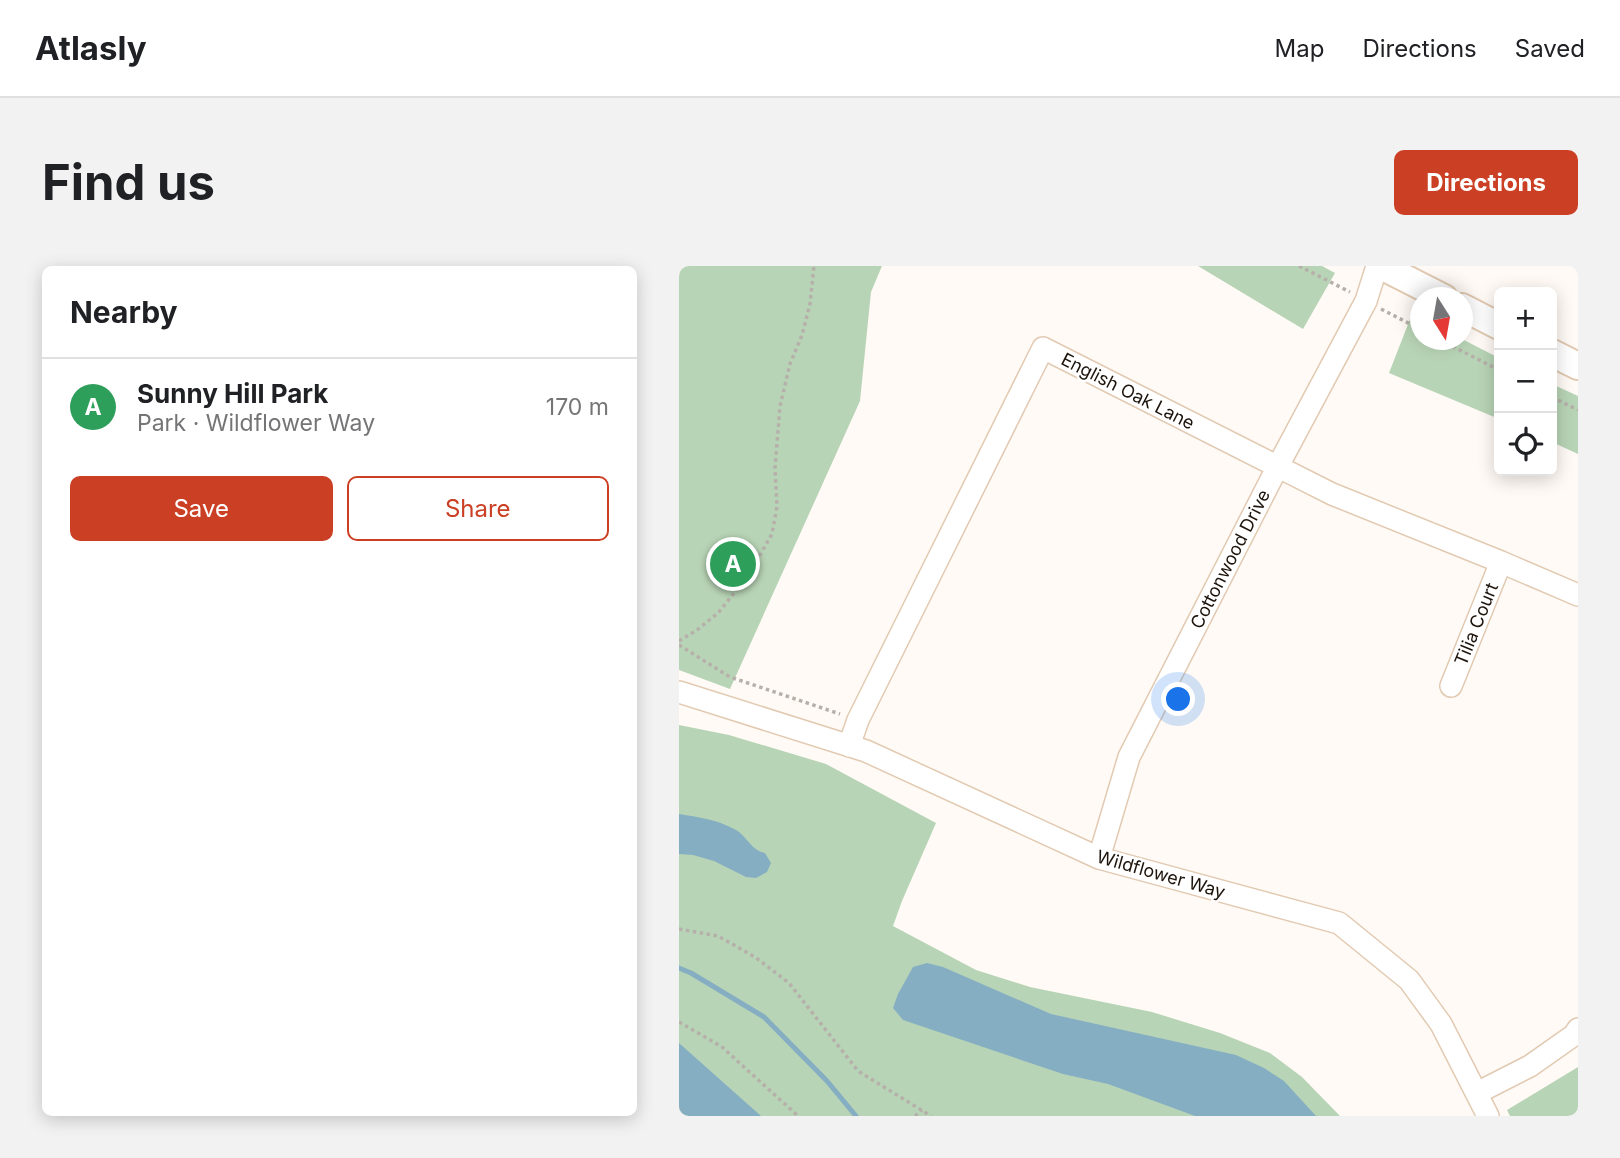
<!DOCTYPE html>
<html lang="en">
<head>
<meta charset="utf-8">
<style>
  body { margin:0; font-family:Inter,sans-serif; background:#f2f2f2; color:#202124 }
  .controls { position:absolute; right:21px; top:21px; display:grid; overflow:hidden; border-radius:10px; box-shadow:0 4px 18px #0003 }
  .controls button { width:63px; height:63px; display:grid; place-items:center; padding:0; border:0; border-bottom:2px solid #e0e0e0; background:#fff; color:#202124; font:35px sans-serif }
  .compass { position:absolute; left:731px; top:21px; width:63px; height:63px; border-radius:50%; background:#fff; box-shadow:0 4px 18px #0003; rotate:169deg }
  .you { position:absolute; left:500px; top:434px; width:24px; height:24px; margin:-18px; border:5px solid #fff; border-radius:50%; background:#1a73e8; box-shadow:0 0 0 10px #1a73e833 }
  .badge { display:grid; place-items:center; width:46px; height:46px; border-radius:50%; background:#cb4025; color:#fff; font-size:23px; font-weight:700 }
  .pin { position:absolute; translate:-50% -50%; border:4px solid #fff; box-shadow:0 2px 7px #0006 }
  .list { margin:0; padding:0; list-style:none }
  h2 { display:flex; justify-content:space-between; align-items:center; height:91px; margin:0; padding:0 28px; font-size:30px }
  h2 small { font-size:23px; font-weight:400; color:#757577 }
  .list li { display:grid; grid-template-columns:46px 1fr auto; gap:21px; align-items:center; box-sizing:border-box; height:98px; padding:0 28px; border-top:2px solid #e0e0e0 }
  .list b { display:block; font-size:26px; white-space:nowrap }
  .list p { margin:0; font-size:23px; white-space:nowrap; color:#757577 }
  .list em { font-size:23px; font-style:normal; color:#757577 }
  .actions { display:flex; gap:14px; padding:21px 28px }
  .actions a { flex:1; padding:16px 0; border:2px solid #cb4025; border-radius:10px; text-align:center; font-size:24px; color:#cb4025 }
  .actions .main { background:#cb4025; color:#fff }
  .icon { flex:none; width:38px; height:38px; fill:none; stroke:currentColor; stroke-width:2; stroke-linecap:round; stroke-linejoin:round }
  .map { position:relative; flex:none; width:899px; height:850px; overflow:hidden; border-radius:10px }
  header { display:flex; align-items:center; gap:42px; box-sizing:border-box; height:98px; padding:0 35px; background:#fff; border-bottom:2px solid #e0e0e0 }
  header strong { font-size:33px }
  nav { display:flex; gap:38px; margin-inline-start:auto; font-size:24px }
  .intro { display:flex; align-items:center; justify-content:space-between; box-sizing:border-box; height:168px; padding:0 42px }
  h1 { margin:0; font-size:49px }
  .button { padding:18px 32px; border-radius:10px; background:#cb4025; color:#fff; font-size:24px; font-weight:700 }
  main { display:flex; gap:42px; padding:0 42px }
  aside { flex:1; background:#fff; border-radius:10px; box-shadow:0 4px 18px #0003 }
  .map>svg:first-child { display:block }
</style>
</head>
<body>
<header>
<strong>Atlasly</strong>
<nav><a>Map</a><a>Directions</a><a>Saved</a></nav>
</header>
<div class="intro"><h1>Find us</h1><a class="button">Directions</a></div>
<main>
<aside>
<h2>Nearby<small></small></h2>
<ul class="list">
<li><span class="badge" style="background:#2e9e5b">A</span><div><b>Sunny Hill Park</b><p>Park · Wildflower Way</p></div><em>170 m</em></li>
</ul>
<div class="actions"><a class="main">Save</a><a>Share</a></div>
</aside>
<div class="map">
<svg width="899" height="850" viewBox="0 0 899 850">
  <rect width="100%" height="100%" fill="#fffaf5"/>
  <path fill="#b8d4b6" d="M0,0h203l-11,26 -11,109 -130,288 -51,-19z
    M519,0h124l13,7 -32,56z
    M733,48l8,5v21l42,-1 37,19v61l-110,-46z
    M873,118l26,12v58l-26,-12z
    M0,459l50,10 97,29 110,59 -34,78 -9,25 83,44 54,17 122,25 68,21 50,20 32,24 38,39h-661z
    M899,801v49h-68l-3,-6z"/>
  <path fill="#85aec3" d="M0,548c19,3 39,6 55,15 13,6 16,21 31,24l6,10 -4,9 -11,6 -10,-1 -32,-16 -21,-6 -14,-1z
    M248,697l16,4 108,47 185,41 28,13 20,13 32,35h-121l-87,-32 -45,-10 -160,-54 -10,-12 5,-14 15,-27z
    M0,777l82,73h-82z"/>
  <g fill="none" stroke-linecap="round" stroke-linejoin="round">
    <path stroke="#85aec3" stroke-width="5" d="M0,702l12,5 73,44 63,64 29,35"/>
    <g stroke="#e2cab2" stroke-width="24">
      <path id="minor" d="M772,420l50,-124
        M0,426l187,59 233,107 240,65 70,57 32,44 47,92
        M170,480l9,-26 185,-372 289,146 169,68 77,33
        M420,592l30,-101 149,-291 88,-165 11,-35
        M798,827l53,-27 44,-31 4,-6"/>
    </g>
    <g stroke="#e2cab2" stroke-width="30">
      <path id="major" d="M702,0l63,32
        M783,41l37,19
        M873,87l26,13"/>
    </g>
    <path stroke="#b6b0aa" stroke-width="3.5" stroke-dasharray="3.5 3.5" stroke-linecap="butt" d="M620,0l51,26
      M702,43l39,20
      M761,74l59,30
      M873,131l26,13
      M0,375l18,-11 21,-17 30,-37 24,-42 5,-28 -2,-38 5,-62 10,-42 12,-29 8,-31 4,-38
      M0,379l51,32 110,37
      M0,663l39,7 37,21 34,26 69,88 73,45
      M0,756l43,25 76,69
      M236,850l7,-6"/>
    <use href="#minor" stroke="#fff" stroke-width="21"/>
    <use href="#major" stroke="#fff" stroke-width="26"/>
  </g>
  <g text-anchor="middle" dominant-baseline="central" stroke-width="5" stroke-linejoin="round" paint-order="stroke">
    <g font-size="18" fill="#1d140c" stroke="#fff">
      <text transform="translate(449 125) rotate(27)">English Oak Lane</text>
      <text transform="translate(551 293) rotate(-63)">Cottonwood Drive</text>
      <text transform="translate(797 358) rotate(-68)">Tilia Court</text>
      <text transform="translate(482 608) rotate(16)">Wildflower Way</text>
    </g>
  </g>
</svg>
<div class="controls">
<button>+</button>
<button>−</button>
<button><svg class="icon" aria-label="locate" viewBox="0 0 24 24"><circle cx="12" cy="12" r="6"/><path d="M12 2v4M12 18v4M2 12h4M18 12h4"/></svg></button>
</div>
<svg class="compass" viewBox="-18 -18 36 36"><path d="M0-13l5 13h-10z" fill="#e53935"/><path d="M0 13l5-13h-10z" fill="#757577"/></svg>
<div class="you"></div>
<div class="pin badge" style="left:54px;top:298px;background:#2e9e5b">A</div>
</div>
</main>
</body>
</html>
